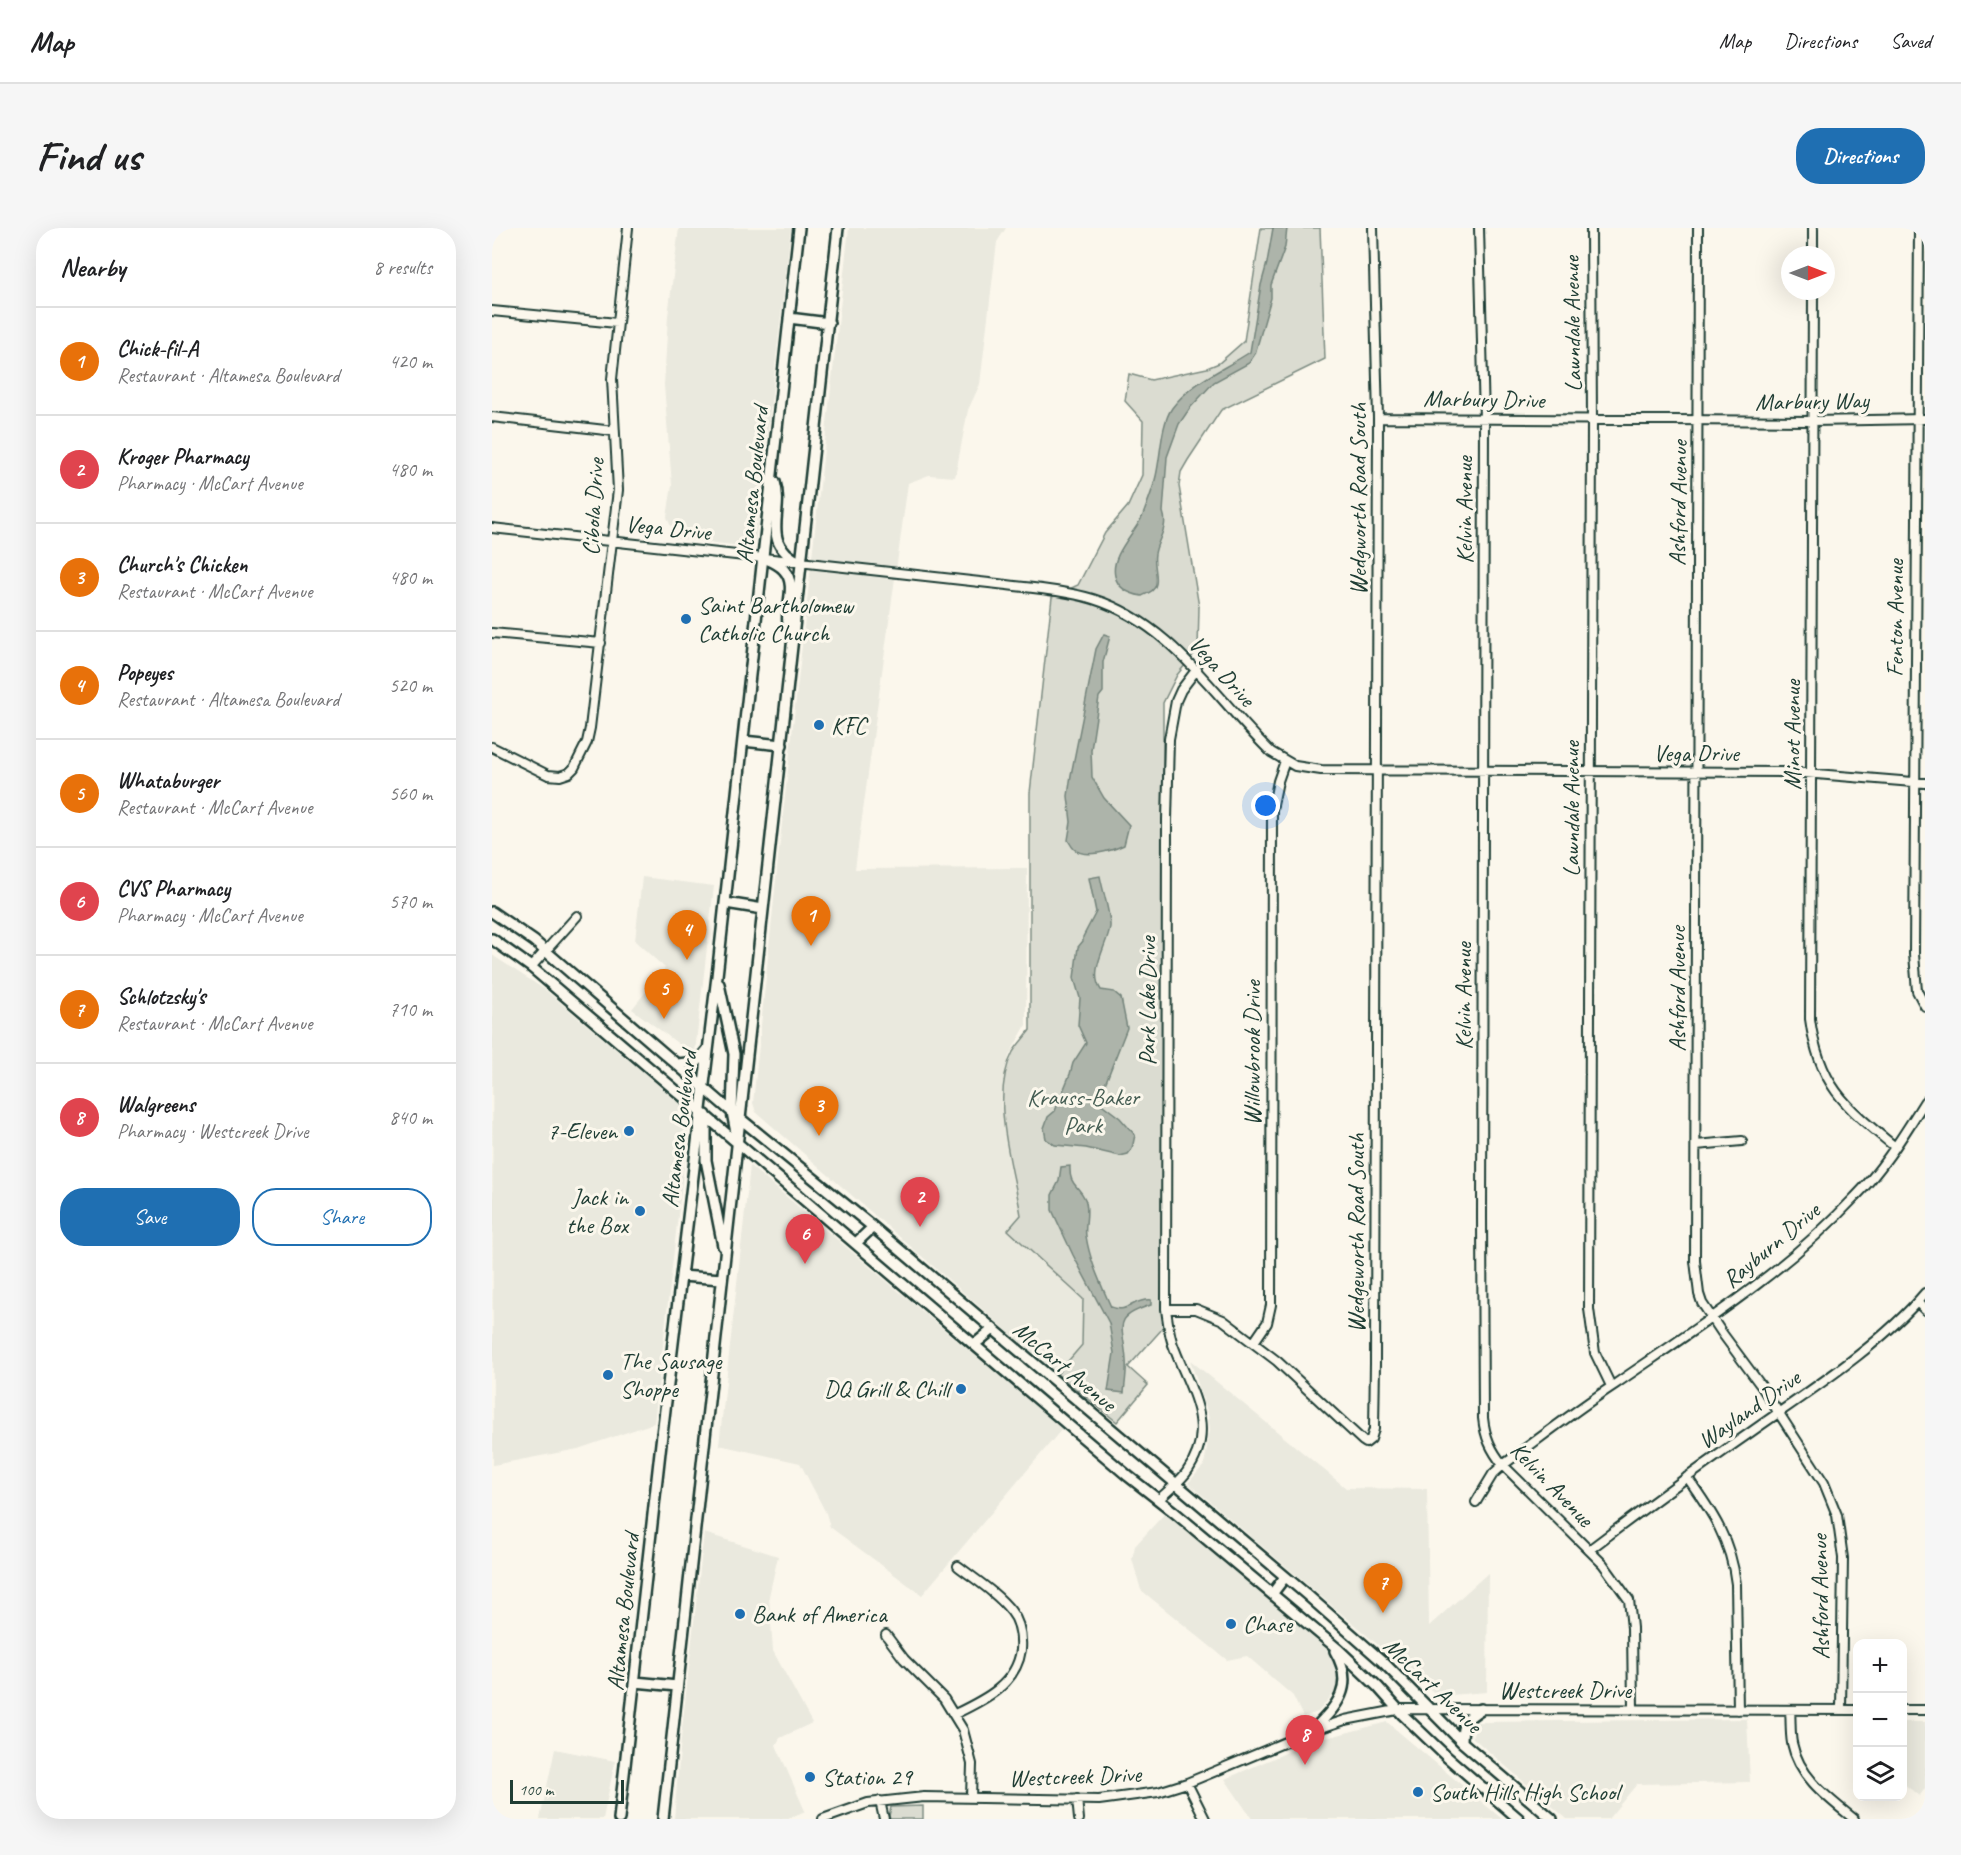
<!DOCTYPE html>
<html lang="en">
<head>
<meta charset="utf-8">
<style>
  body { margin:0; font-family:Caveat,sans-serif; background:#f6f6f6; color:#202124 }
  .controls { position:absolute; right:18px; bottom:18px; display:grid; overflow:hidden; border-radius:12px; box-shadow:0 6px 24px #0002 }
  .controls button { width:54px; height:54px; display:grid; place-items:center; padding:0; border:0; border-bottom:2px solid #e0e0e0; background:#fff; color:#202124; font:30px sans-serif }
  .compass { position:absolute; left:1289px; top:18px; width:54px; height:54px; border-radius:50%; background:#fff; box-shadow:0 6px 24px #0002; rotate:90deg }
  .scale { position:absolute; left:18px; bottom:15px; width:114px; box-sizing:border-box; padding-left:6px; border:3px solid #1f3d34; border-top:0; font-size:16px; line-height:21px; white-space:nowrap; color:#1f3d34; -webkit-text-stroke:4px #fbf7ec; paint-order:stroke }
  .you { position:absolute; left:774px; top:578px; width:21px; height:21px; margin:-15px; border:4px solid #fff; border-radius:50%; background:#1a73e8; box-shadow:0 0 0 9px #1a73e833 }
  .badge { display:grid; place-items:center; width:39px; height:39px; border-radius:50%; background:#1f6fb2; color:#fff; font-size:20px; font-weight:700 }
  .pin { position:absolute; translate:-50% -50px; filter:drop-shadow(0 2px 3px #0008) }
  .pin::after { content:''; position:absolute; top:32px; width:21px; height:18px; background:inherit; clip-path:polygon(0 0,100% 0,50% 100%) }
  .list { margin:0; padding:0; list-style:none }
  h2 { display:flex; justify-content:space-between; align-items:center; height:78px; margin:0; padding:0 24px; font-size:26px }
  h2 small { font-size:20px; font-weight:400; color:#757577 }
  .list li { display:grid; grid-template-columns:39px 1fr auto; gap:18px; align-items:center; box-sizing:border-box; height:108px; padding:0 24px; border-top:2px solid #e0e0e0 }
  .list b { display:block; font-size:22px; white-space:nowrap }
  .list p { margin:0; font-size:20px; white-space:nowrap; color:#757577 }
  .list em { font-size:20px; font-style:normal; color:#757577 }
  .actions { display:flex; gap:12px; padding:18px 24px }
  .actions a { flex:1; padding:14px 0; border:2px solid #1f6fb2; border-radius:24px; text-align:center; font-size:21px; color:#1f6fb2 }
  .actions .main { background:#1f6fb2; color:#fff }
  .icon { flex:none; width:33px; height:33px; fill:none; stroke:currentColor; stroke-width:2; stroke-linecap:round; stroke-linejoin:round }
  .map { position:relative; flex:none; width:1433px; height:1591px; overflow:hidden; border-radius:24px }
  header { display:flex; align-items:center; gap:36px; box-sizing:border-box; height:84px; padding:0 30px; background:#fff; border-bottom:2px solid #e0e0e0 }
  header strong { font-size:28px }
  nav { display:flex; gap:33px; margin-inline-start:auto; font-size:21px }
  .intro { display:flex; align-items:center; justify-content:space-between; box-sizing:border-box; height:144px; padding:0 36px }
  h1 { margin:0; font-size:42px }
  .button { padding:15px 27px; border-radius:24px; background:#1f6fb2; color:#fff; font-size:21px; font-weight:700 }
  main { display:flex; gap:36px; padding:0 36px }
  aside { flex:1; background:#fff; border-radius:24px; box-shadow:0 6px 24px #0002 }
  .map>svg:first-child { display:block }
</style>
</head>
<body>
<header>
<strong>Map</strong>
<nav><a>Map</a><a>Directions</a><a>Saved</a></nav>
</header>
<div class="intro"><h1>Find us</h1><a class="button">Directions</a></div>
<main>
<aside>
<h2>Nearby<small>8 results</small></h2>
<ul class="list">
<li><span class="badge" style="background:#e8710a">1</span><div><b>Chick-fil-A</b><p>Restaurant · Altamesa Boulevard</p></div><em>420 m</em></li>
<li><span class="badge" style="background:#e0444e">2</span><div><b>Kroger Pharmacy</b><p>Pharmacy · McCart Avenue</p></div><em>480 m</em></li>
<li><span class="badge" style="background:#e8710a">3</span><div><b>Church's Chicken</b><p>Restaurant · McCart Avenue</p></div><em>480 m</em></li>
<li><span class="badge" style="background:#e8710a">4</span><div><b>Popeyes</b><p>Restaurant · Altamesa Boulevard</p></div><em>520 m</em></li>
<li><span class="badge" style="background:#e8710a">5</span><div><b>Whataburger</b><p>Restaurant · McCart Avenue</p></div><em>560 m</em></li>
<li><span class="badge" style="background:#e0444e">6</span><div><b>CVS Pharmacy</b><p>Pharmacy · McCart Avenue</p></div><em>570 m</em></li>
<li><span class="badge" style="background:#e8710a">7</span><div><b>Schlotzsky's</b><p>Restaurant · McCart Avenue</p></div><em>710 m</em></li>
<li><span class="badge" style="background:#e0444e">8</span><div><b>Walgreens</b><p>Pharmacy · Westcreek Drive</p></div><em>840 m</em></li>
</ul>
<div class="actions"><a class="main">Save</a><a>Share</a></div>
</aside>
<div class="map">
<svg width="1433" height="1591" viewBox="0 0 1433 1591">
  <rect width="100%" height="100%" fill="#fbf7ec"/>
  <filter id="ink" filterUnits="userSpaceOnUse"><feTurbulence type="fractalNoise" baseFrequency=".0167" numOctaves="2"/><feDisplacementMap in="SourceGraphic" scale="12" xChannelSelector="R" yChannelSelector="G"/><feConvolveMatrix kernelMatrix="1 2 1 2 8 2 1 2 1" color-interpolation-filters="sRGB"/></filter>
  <g filter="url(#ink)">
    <path fill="#eae9de" d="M187,0h112l-36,316 -4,3 -80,-9v-11l-4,-10 5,-32 -8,-100 4,-69z
      M357,0h157l-9,14 -17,142 -12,26 -13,67 -26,-2 -21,8 -53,386 172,-1 -1,157 -17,31 -8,47 20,112 -13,15 75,69 -1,46 -25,29 -301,-262 -3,-9 27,-262z
      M150,649l72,9 -19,166 -7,-1 -56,-42 33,-41 -30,-27z
      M0,727l52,34 146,123 -36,311 -76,26 -85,16z
      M258,938l312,263 -140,166 -92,-68 -4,-14 -26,-50 -81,-18z
      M698,1132l156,128 81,1 2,137 59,-53 -1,119 -49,4 -250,-213 16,-18 6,-35 -2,-16z
      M674,1284l164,140 8,20 -1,17 -19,23 -15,5 -10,-21 -46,-40 -20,4 -86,-70 -9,-31 3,-13z
      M212,1305l74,23 -9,40 4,55 39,72 -32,15 -4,7 29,66 -17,8h-114l7,-81z
      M1255,1491l3,63 -113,2 -29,35h-41l-95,-82 5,-15z
      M895,1494l115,97h-250l-27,-40 86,-37z
      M1411,1494h22v67l-6,7 -16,-13z
      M63,1521l60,12 -12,58h-63z"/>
    <path fill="#dbdcd1" stroke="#7d8c82" stroke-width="1.5" d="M769,0h59l5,131 -104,51 -33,50 -7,12 -2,14 20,121 -1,42 -21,26 -14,28v625l-35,39 20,18 -31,37 -60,-48 25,-29 1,-46 -75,-69 13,-15c-8,-48 -32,-118 -8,-163 5,-8 12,-15 17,-22v-237l22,-196 26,-12 27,-52 23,-27 14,-31 1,-54 -18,-20 4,-27 22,6 56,-12 12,-5 25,-22z
      M431,1578v13h-33l-1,-3 2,-9z"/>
    <path fill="#adb4aa" stroke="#74847b" stroke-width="1.5" d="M781,0h14l-2,19 -14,38v13l-16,56 -6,9 -35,19 -24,26 -11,16 -12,33 -4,55c6,17 -6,27 -8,42 -2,10 3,20 1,30 -1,7 -8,9 -14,12 -12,-2 -24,-7 -27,-20 -5,-21 20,-43 28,-61 4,-11 9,-23 12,-35 6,-20 5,-55 17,-72 19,-26 51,-38 78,-56l11,-67 6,-22z
      M612,406l6,2 -7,26v30l-4,5 -8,53 1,27 12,21 25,27 -5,20c-13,6 -39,14 -50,4 -3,-3 -4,-6 -6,-9l3,-18 -3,-26 3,-21 25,-126z
      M608,648c2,12 11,40 10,51 -3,19 -22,45 -9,63l13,2 7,6 6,30 -25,64 -1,9 2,4 17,13 15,17 -3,14 -4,5 -8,2 -34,-8 -31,-3 -9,-6 -2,-11 4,-11 7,-6 15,-37 3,-11 13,-20 -8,-18 2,-27 -6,-20 4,-31 5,-6v-4l13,-25 -7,-34z
      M578,938c-1,20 8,18 15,33 5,12 -1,26 1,37 4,26 15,48 25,71 17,7 23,-9 40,-7v5c-41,13 -27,21 -25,55 1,11 -1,22 -2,33l-16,-2 6,-38 -5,-30 -36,-68 -21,-45v-15l7,-14 2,-14z"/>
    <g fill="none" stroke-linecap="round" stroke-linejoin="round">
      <g stroke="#1f3d34" stroke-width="12">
        <path id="minor" d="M987,0l5,191 -2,799 1,200c2,19 8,32 20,47l100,99 26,36 3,28 1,81
          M1099,0l1,192 -3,889 6,44 16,33
          M1206,0l-3,1033 4,33 3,9 20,30 40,54 62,96 13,32 6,43 -2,152
          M1321,0v27
          M1427,0l-5,726 3,37 8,15
          M1321,63l-3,728c9,67 35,87 85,128
          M0,83l125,12
          M0,189l122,14
          M886,190l435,3 112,-2
          M0,300l506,56c32,4 65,6 95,15 80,25 121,98 178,153l24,14 26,4 471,2 133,11
          M0,405l109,10
          M0,519l56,28 12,1 9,-3 5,-5 13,-26 3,-14 28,-238 -6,-111 16,-151
          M39,739l46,-51
          M1204,917l46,-4
          M1425,1074l8,8
          M674,1081h30l27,11 54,41 86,80 3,2 5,-4 3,-10 1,-66 3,-945 -5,-190
          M762,1114l13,-19 4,-18 1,-495 6,-29 7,-20
          M1195,1249c25,35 44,63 49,107l2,126
          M667,1271c9,-8 19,-16 27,-26 32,-44 5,-81 -11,-123 -6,-13 -7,-27 -9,-41l1,-489 2,-81 7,-38 5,-11 16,-21
          M984,1274l17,-28 10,-9c37,-27 73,-55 111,-80 84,-58 171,-113 241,-188 28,-28 49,-63 70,-96
          M1097,1322c53,-40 107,-80 162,-118 58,-41 128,-85 174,-139
          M394,1407l18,24 40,40 19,31 9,34 -1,34
          M1298,1482c1,10 0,22 2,33 7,34 36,55 62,76
          M1410,1482h23
          M463,1486c29,-14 61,-29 66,-64 1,-14 -1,-28 -10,-39 -14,-18 -35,-31 -53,-45
          M695,1555l18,36
          M585,1571l2,20
          M388,1573l4,18
          M331,1591l45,-16 56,-6 175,3 59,-8 29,-9 125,-52 33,-11 57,-11 456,1"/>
      </g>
      <g stroke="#1f3d34" stroke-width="14">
        <path id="major" d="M297,90l40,5
          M283,254c10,33 -17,59 26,81
          M272,330c7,3 15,6 20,12 17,19 -7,47 10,67
          M251,513l39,4
          M234,675l37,6
          M0,684l42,29 198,171 141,115 433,367 76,67 80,81 90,77
          M0,711l39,28 597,509 46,36 165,138 39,37 25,28 44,42 72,62
          M227,756l15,70 -2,58 4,21
          M185,836l20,-2 11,-13
          M214,887v45l17,86
          M364,1015l17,-16
          M189,1048l41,3
          M483,1116l17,-14
          M780,1366l13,-17
          M143,1454l42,4
          M820,1503c25,-25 44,-44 23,-80
          M970,1514c0,-19 2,-22 19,-33
          M127,1591l42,-376 56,-467 82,-748
          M171,1591l175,-1591"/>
      </g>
      <use href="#minor" stroke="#fbf7ec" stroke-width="8"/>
      <use href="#major" stroke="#fbf7ec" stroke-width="9"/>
    </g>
  </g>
  <g fill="#1f6fb2" stroke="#fbf7ec" stroke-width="2">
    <circle cx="194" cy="391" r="6"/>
    <circle cx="327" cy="497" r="6"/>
    <circle cx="137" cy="903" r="6"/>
    <circle cx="148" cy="983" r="6"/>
    <circle cx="116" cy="1147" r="6"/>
    <circle cx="469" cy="1161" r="6"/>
    <circle cx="248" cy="1386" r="6"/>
    <circle cx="739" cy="1396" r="6"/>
    <circle cx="318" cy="1549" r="6"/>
    <circle cx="926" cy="1564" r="6"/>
  </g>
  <g text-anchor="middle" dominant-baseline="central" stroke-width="6" stroke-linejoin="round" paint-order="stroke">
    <g font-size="24" fill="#1f3d34" stroke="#fbf7ec">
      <text transform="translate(1080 96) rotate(-91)">Lawndale Avenue</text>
      <text transform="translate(992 171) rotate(1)">Marbury Drive</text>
      <text transform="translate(1320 173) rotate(-1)">Marbury Way</text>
      <text transform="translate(260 257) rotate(-84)">Altamesa Boulevard</text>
      <text transform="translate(866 271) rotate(-90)">Wedgworth Road South</text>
      <text transform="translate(1186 275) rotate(-89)">Ashford Avenue</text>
      <text transform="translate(101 279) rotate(-87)">Cibola Drive</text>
      <text transform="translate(972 282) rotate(-90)">Kelvin Avenue</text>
      <text transform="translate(176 300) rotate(6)">Vega Drive</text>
      <text transform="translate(1403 390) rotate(-90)">Fenton Avenue</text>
      <text transform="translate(730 443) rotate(48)">Vega Drive</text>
      <text transform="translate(1300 507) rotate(-90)">Minot Avenue</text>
      <text x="1204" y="525">Vega Drive</text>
      <text transform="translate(1079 581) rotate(-90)">Lawndale Avenue</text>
      <text transform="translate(1185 761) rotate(-90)">Ashford Avenue</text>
      <text transform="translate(971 768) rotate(-90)">Kelvin Avenue</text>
      <text transform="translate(655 773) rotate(-90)">Park Lake Drive</text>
      <text transform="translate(760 825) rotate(-90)">Willowbrook Drive</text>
      <text transform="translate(187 901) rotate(-83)">Altamesa Boulevard</text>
      <text transform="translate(864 1005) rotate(-90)">Wedgeworth Road South</text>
      <text transform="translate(1279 1017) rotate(-40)">Rayburn Drive</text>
      <text transform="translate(573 1138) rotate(40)">McCart Avenue</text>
      <text transform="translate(1257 1181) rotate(-35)">Wayland Drive</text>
      <text transform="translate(1060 1256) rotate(46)">Kelvin Avenue</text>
      <text transform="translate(1328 1369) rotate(-91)">Ashford Avenue</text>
      <text transform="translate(131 1384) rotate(-84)">Altamesa Boulevard</text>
      <text transform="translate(941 1457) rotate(44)">McCart Avenue</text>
      <text x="1073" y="1462">Westcreek Drive</text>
      <text transform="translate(583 1548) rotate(-2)">Westcreek Drive</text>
    </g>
    <g font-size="24" fill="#1f3d34" stroke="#fbf7ec" text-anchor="start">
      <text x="206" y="377">Saint Bartholomew<tspan x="206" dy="28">Catholic Church</tspan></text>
      <text x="339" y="497">KFC</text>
      <text x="125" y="903" text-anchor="end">7-Eleven</text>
      <text x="136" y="969" text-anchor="end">Jack in<tspan x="136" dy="28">the Box</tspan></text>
      <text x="128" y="1133">The Sausage<tspan x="128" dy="28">Shoppe</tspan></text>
      <text x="457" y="1161" text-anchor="end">DQ Grill &amp; Chill</text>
      <text x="260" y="1386">Bank of America</text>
      <text x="751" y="1396">Chase</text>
      <text x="330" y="1549">Station 29</text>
      <text x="938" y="1564">South Hills High School</text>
    </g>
    <g font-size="24" fill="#455d53" stroke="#fbf7ec">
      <text x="591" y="869">Krauss-Baker<tspan x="591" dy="28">Park</tspan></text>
    </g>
  </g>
</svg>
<div class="controls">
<button>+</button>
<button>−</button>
<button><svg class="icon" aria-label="layers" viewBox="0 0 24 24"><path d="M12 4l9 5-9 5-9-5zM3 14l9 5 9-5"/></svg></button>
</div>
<svg class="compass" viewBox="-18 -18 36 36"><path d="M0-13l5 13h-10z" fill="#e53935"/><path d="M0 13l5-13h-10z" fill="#757577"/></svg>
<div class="scale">100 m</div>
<div class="you"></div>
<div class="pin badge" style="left:319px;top:718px;background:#e8710a">1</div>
<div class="pin badge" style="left:428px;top:999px;background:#e0444e">2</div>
<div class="pin badge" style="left:327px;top:908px;background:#e8710a">3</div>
<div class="pin badge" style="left:195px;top:732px;background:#e8710a">4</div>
<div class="pin badge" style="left:172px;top:791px;background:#e8710a">5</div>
<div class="pin badge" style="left:313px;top:1036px;background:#e0444e">6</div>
<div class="pin badge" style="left:891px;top:1385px;background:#e8710a">7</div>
<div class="pin badge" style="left:813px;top:1537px;background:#e0444e">8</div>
</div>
</main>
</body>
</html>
